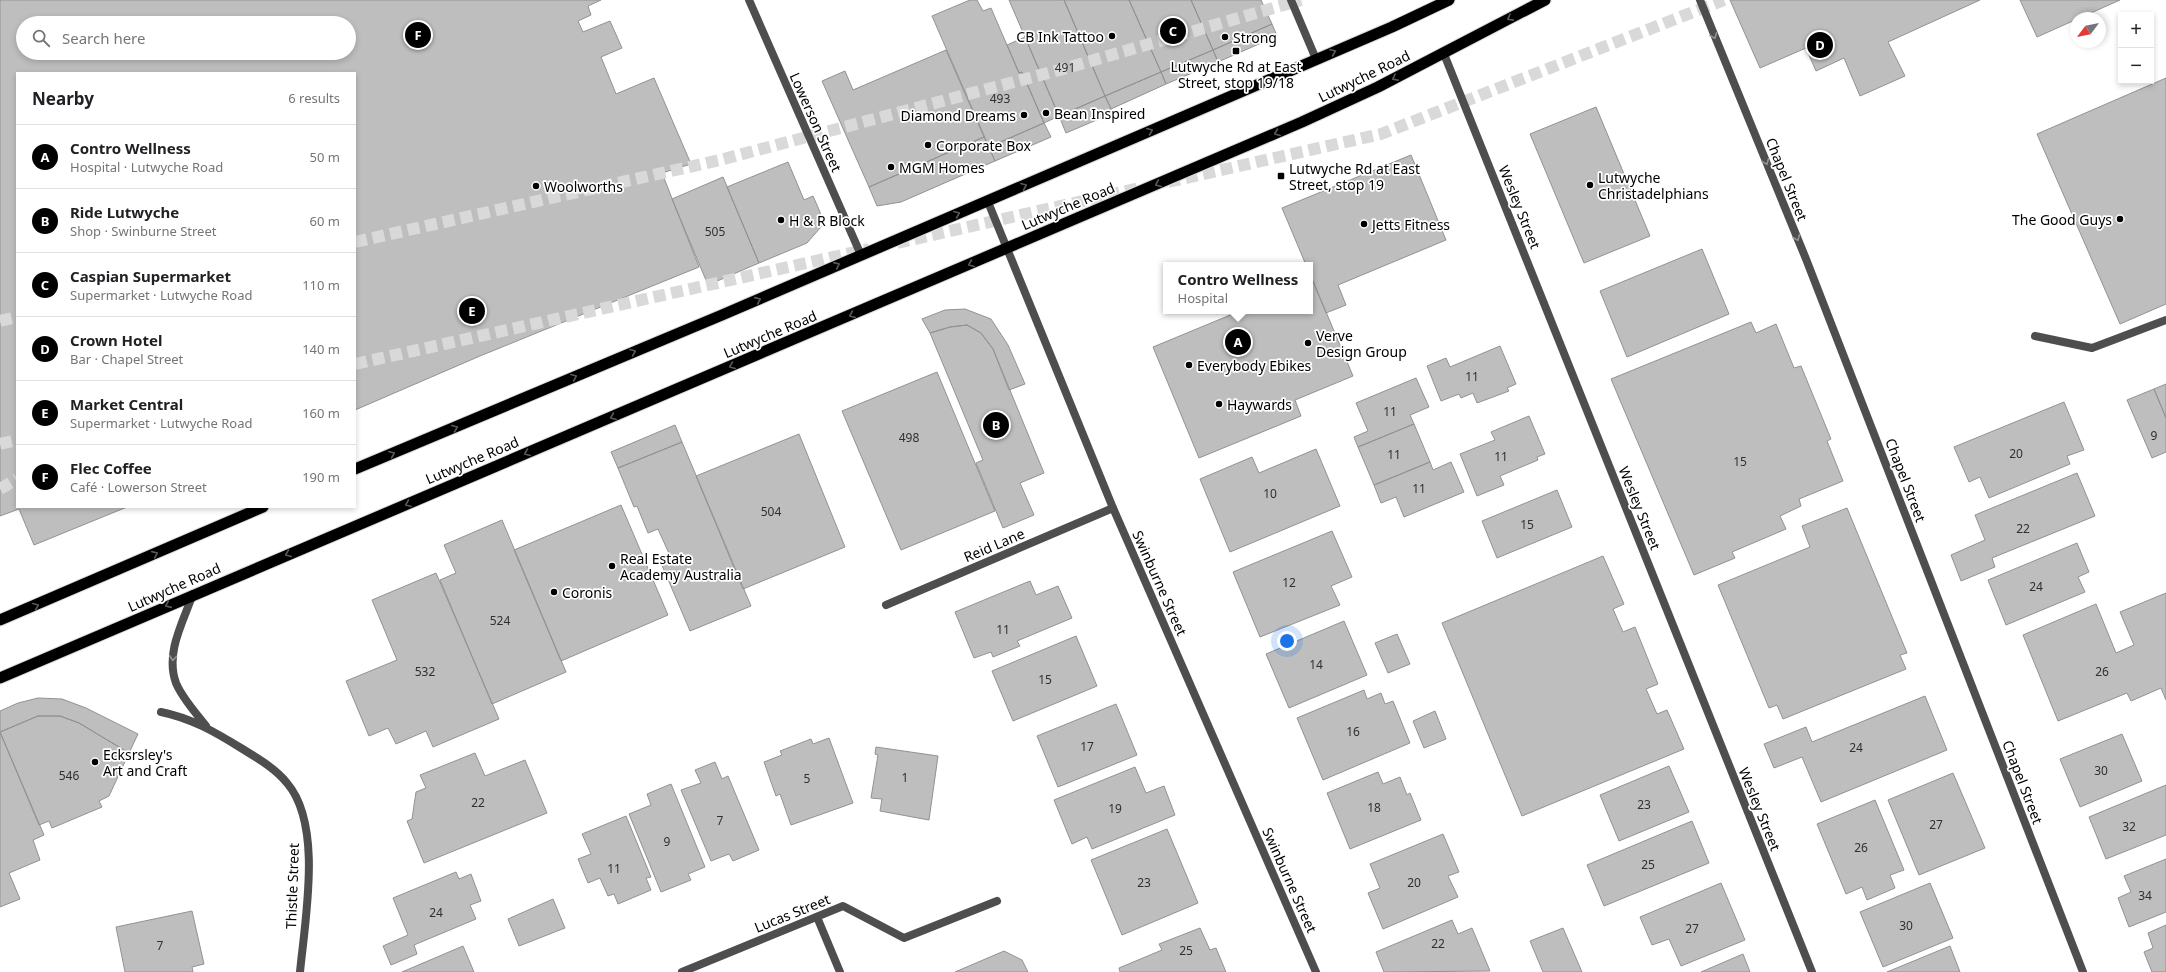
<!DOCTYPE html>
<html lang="en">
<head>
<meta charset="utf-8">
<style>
  body { margin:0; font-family:"Noto Sans",sans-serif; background:#f2f2f2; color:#202124 }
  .controls { position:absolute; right:12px; top:12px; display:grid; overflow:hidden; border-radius:0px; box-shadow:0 2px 6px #0003 }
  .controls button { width:36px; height:36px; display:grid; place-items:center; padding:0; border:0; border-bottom:1px solid #e0e0e0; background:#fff; color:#202124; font:20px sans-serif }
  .compass { position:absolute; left:2070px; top:12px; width:36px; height:36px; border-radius:50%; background:#fff; box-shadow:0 2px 6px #0003; rotate:238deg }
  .you { position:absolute; left:1287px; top:641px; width:14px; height:14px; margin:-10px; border:3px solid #fff; border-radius:50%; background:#1a73e8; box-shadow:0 0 0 6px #1a73e833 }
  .badge { display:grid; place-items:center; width:26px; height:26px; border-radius:50%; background:#000; color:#fff; font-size:13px; font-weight:700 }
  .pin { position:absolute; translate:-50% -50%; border:2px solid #fff; box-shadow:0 1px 4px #0006 }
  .popup { position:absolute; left:1163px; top:262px; width:150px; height:52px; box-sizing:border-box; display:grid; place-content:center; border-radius:0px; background:#fff; filter:drop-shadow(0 1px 3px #0005); font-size:13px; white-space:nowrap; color:#757577 }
  .popup b { font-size:15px; color:#202124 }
  .popup::after { content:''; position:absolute; left:50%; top:100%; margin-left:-8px; border:8px solid transparent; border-top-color:#fff }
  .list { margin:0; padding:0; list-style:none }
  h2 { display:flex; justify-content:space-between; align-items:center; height:52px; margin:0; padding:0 16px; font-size:17px }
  h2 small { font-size:13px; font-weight:400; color:#757577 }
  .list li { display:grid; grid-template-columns:26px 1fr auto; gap:12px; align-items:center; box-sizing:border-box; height:64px; padding:0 16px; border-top:1px solid #e0e0e0 }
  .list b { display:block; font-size:15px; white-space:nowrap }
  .list p { margin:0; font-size:13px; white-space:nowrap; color:#757577 }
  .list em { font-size:13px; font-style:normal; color:#757577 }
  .icon { flex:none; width:22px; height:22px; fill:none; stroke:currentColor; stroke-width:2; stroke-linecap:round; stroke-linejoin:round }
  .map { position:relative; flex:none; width:2166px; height:972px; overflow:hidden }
  .search { position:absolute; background:#fff; box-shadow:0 2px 6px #0003; left:16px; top:16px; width:340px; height:44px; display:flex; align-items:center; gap:10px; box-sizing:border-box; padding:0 14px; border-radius:22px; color:#757577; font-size:15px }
  .panel { position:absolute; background:#fff; box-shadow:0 2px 6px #0003; left:16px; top:72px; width:340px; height:436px; border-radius:0px }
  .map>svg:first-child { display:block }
</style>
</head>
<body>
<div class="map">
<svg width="2166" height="972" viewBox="0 0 2166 972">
  <rect width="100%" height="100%" fill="#fff"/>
  <path fill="#bebebe" stroke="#929292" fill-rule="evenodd" d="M0,0h601l-13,6 3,9 -13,6 5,11 27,-11 12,27 -21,9 15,37 38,-16 37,86 -29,9 37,94 -219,89 -125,54v-337h-338v434h110l-93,38 -15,-36 -19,7zM23,23h326v30h-326z
    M970,0h7l6,11 8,-3 28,65 3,-1 22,51 -55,24 -57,-131z
    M1009,0h55l41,96 -46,20z
    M1064,0h65l32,72 -56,24z
    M1129,0h62l22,50 -52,22z
    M1191,0h70l11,24 -59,26z
    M1730,0h250l-92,42 17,34 -45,20 -16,-38 -28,13 -10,-23 -46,20z
    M2020,0h100l-83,37z
    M1272,24l5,12 -59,26 -5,-12z
    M1025,37l34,79 -15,7 -22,-51 -3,1 -12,-28z
    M946,50l38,87 -115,50 -47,-106 23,-10 8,19z
    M1213,50l5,12 -52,22 -5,-12z
    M1161,72l5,12 -55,25 -6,-13z
    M2166,78v226l-46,20 -83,-190z
    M1105,96l8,17 -47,20 -7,-17z
    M1596,107l54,129 -66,27 -54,-129z
    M1044,123l7,14 -56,24 -6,-14z
    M984,137l11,24 -94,41 -24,4 -8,-19z
    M1411,155l35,85 -108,45 8,20 -20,8 -16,-39v-9h-4l-24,-57z
    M788,162l16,38 9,-4 7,16 1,15 -14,16 -48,20 -32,-76z
    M723,177l36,86 -51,22 -36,-86z
    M1702,249l27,65 -102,43 -27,-66z
    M1313,281l40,95 -58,24 6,16 -102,42 -46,-111 87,-36h70v-29z
    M965,309l26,10 17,26 17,39 -16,6 -16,-41 -12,-16 -14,-8 -17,2 -20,6 -8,-14 23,-9z
    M1751,322l5,11 20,-9 18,44 7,-2 30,73 -4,2 16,40 -44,18 2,7 -21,10 6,13 -54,23 3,6 -41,17 -83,-196z
    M967,325l14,8 12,16 51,124 -24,10 14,32 -31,13 -27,-65 7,-3 -53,-127 20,-6z
    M1500,346l16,38 -9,4 2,3 -32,12 -4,-10 -12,5 -2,-4 -18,7 -14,-35 19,-8 4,9z
    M937,372l58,139 -94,39 -59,-139z
    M1416,378l13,29 -19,8 4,9 -56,23 -4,-10 14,-6 -12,-28z
    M2166,384v34l-12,-29z
    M2154,389l12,29v34l-14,6 -25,-58z
    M2064,402l20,48 -17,6 3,8 -81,34 -9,-21 -11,5 -15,-35z
    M1529,416l16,38 -8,3 1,3 -38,16 4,9 -27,11 -17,-42 35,-14 -4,-8z
    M1414,424l16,38 -56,23 -16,-38z
    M675,425l7,17 -64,26 -7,-16z
    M799,434l46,113 -102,42 -47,-113z
    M682,442l69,164 -61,25 -29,-68 10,-5 -13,-29 -10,4 -11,-27 -3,1 -16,-39z
    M1316,449l24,57 -110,46 -30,-73 52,-22 7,16z
    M1430,462l3,8 18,-8 13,30 -60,25 -8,-20 -15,6 -7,-18z
    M2077,473l18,43 -103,42 3,9 -34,14 -10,-26 34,-15 -10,-25z
    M1557,490l15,37 -75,31 -15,-37z
    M621,505l47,110 -107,46 -47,-111z
    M1847,508l60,145 -7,2 6,14 -123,50 -6,-14 -8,3 -51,-123 92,-38 -8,-21z
    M502,520l64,152 -74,32 -52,-124 16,-7 -12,-28z
    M1332,531l20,46 -21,9 9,19 -80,32 -27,-65z
    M2077,543l12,29 -11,5 7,15 -79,33 -18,-45z
    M1603,556l21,48 -11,5 10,23 12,-5 23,57 -12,5 11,25 10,-4 17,39 -162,67 -80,-193z
    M436,573l63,146 -66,28 -7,-16 -30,13 -8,-16 -19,8 -23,-55 51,-21 -25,-60z
    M1030,581l6,14 22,-9 14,32 -55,23 3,5 -27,11 -2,-5 -17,6 -19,-46z
    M2166,593v107l-5,-12 -30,13 -4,-8 -69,28 -35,-86 73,-31 20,49 18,-8 -14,-33z
    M1344,621l23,54 -78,33 -23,-54z
    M1397,634l13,30 -22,9 -13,-30z
    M1076,636l21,50 -84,35 -21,-50z
    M1364,690l3,9 14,-6 4,11 8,-3 17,42 -87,37 -26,-62z
    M1925,696l22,54 -126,52 -19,-45 -28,11 -10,-24 42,-17 6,15z
    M38,698l24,1 24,9 52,26 -9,19 -50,-30 -19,-7h-22l-38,16v-21l18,-8z
    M1116,704l21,51 -79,32 -21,-51z
    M1435,711l11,28 -22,9 -11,-27z
    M38,716h22l19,7 50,30 -20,43 -10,5 3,6 -50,21 -3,-7 -10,4 -39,-93z
    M0,732l44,103 -11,5 7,20 -31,13 11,26 -20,8z
    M2122,734l20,47 -62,26 -20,-48z
    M829,738l24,65 -62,22 -11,-31 -4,2 -12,-34 18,-7 -2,-4 31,-12 2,5z
    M876,747l62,9 -9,64 -49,-9 2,-12 -11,-1 7,-43 -3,-1z
    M475,753l10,23 40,-16 22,53 -123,50 -17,-42 5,-2 4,-27 10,-4 -6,-13z
    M715,762l7,17 6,-3 31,74 -26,11 -4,-7 -18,7 -30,-71 20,-7 -6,-13z
    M1669,766l20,46 -70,29 -19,-46z
    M1135,767l11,26 18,-7 11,29 -83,34 -5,-12 -15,7 -18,-44z
    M1378,772l5,12 17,-7 7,18 3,-2 11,27 -71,29 -23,-56z
    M1953,773l32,75 -66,27 -31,-75z
    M671,784l34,83 -17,7 3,6 -30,12 -32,-78 22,-9 -4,-11z
    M2166,785v50l-60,24 -17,-42z
    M1875,800l29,70 -14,5 5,13 -28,12 -5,-13 -16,7 -29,-70z
    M626,816l25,61 -5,1 5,12 -33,14 -4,-10 -6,2 -8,-18 -12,5 -10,-24 13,-5 -9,-20z
    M1692,821l17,42 -105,43 -17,-41z
    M1167,829l31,74 -76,32 -31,-75z
    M1443,834l16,38 -11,4 10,21 -75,32 -15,-36 12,-5 -10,-24z
    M2166,859v53l-37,15 -11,-29 13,-6 -7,-16z
    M456,872l3,7 12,-5 10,27 -11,4 6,14 -62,26 3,9 -26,11 -8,-19 25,-11 -15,-37z
    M1721,883l24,57 -64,26 -12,-27 -17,6 -12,-28z
    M1930,883l23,55 -70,29 -23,-55z
    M553,899l12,29 -46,18 -11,-27z
    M192,911l12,53 -12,3 1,5h-68l-9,-45z
    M1452,920l6,14 14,-6 18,43 -106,1 -8,-20z
    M2166,925v47h-14l-8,-20 9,-4 -5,-15z
    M1200,928l10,22 6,-2 10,24h-106l-1,-4 43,-18 -3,-6z
    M1563,928l19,44h-39l-13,-31z
    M463,946l11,26h-72z
    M1950,946l10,26h-73z
    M1004,951l18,9 6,12h-73z
    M1743,954l7,18h-49z"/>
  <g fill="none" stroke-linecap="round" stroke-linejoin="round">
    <path stroke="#d9d9d9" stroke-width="12" stroke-dasharray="12 6" stroke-linecap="butt" d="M1168,182l213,-48 343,-134
      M355,242l365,-82 343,-91 238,-69
      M897,243l243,-55
      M0,321l17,-4
      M355,364l514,-115
      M0,444l17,-4
      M0,489l17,-10"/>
    <g stroke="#dbdbdb" stroke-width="13">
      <path id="trunk" d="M355,469l367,-154 670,-288 57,-27
        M0,620l263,-113
        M0,678l1302,-556 76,-35 167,-87"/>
    </g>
    <path stroke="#4e4e4e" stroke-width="8" d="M2035,336l57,12 74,-28
      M886,605l227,-97
      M817,917l23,55"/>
    <path stroke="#4e4e4e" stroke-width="8" d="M749,0l112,255
      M1291,0l25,59
      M1700,0l106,259 277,713
      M1444,54l368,918
      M988,202l125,306 203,464
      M193,594c-10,28 -28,59 -17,89 6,15 20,30 30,43
      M161,712c30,6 54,20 80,36 16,10 34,20 46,35 36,42 18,136 13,189
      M682,972l161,-66 61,32 93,-37"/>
    <use href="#trunk" stroke="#000" stroke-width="11"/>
  </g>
  <defs><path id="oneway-chevron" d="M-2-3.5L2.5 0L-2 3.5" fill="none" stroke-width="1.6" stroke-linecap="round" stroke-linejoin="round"/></defs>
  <g stroke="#595959">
    <use href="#oneway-chevron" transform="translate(1510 18) rotate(152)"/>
    <use href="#oneway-chevron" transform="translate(1333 52) rotate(-23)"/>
    <use href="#oneway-chevron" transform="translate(1395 78) rotate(153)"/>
    <use href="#oneway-chevron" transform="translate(1150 131) rotate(-23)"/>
    <use href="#oneway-chevron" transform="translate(1277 133) rotate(157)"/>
    <use href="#oneway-chevron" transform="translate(1158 184) rotate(157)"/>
    <use href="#oneway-chevron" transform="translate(1024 186) rotate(-23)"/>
    <use href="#oneway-chevron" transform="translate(957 214) rotate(-23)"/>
    <use href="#oneway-chevron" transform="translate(971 264) rotate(157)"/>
    <use href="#oneway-chevron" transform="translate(837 265) rotate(-24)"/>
    <use href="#oneway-chevron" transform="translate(758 300) rotate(-24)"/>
    <use href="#oneway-chevron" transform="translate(852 315) rotate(157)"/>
    <use href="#oneway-chevron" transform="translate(633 352) rotate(-23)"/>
    <use href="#oneway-chevron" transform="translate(732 366) rotate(157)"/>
    <use href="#oneway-chevron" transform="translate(574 377) rotate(-23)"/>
    <use href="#oneway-chevron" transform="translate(613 417) rotate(157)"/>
    <use href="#oneway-chevron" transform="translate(455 428) rotate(-22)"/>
    <use href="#oneway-chevron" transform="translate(527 453) rotate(157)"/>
    <use href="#oneway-chevron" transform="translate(392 454) rotate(-23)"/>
    <use href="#oneway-chevron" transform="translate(408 504) rotate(157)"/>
    <use href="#oneway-chevron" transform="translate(155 554) rotate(-24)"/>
    <use href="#oneway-chevron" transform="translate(288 554) rotate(157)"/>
    <use href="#oneway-chevron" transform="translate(168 605) rotate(156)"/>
    <use href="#oneway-chevron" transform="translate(36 606) rotate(-23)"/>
  </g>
  <g stroke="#959595">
    <use href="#oneway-chevron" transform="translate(1714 36) rotate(68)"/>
    <use href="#oneway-chevron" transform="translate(1766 162) rotate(68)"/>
    <use href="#oneway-chevron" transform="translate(1797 238) rotate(68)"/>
    <use href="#oneway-chevron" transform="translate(173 658) rotate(95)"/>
  </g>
  <g fill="#000" stroke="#fff" stroke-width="1.5">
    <circle cx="1112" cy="36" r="4"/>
    <circle cx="1225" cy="37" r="4"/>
    <rect x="1232" y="47" width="8" height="8" rx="2"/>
    <circle cx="1046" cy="113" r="4"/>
    <circle cx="1024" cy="115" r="4"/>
    <circle cx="928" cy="145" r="4"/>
    <circle cx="891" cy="167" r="4"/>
    <rect x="1277" y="172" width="8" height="8" rx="2"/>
    <circle cx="1590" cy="185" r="4"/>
    <circle cx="536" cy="186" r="4"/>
    <circle cx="2120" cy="219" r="4"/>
    <circle cx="781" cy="220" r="4"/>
    <circle cx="1364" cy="224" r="4"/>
    <circle cx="1308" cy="343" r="4"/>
    <circle cx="1189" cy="365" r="4"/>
    <circle cx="1219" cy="404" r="4"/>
    <circle cx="612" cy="566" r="4"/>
    <circle cx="554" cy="592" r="4"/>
    <circle cx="95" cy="762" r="4"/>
  </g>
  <g text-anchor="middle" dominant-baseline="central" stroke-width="3.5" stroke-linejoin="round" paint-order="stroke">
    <g font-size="12" fill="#303030">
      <text x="1065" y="67">491</text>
      <text x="1000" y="98">493</text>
      <text x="715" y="231">505</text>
      <text x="1472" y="376">11</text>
      <text x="1390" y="411">11</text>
      <text x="2154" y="435">9</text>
      <text x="909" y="437">498</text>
      <text x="2016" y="453">20</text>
      <text x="1394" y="454">11</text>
      <text x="1501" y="456">11</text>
      <text x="1740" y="461">15</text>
      <text x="1419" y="488">11</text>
      <text x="1270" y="493">10</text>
      <text x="771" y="511">504</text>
      <text x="1527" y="524">15</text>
      <text x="2023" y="528">22</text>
      <text x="1289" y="582">12</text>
      <text x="2036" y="586">24</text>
      <text x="500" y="620">524</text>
      <text x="1003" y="629">11</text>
      <text x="1316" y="664">14</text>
      <text x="425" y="671">532</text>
      <text x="2102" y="671">26</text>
      <text x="1045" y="679">15</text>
      <text x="1353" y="731">16</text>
      <text x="1087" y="746">17</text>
      <text x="1856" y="747">24</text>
      <text x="2101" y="770">30</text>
      <text x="69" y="775">546</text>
      <text x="905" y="777">1</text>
      <text x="807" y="778">5</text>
      <text x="478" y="802">22</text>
      <text x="1644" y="804">23</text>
      <text x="1374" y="807">18</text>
      <text x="1115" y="808">19</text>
      <text x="720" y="820">7</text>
      <text x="1936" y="824">27</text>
      <text x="2129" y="826">32</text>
      <text x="667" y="841">9</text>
      <text x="1861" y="847">26</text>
      <text x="1648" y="864">25</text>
      <text x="614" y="868">11</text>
      <text x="1144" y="882">23</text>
      <text x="1414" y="882">20</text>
      <text x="2145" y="895">34</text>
      <text x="436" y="912">24</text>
      <text x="1906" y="925">30</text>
      <text x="1692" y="928">27</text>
      <text x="1438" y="943">22</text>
      <text x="160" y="945">7</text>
      <text x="1186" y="950">25</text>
    </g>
    <g font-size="14" fill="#000" stroke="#fff" text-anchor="start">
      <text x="1104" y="36" text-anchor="end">CB Ink Tattoo</text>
      <text x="1233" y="37">Strong</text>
      <text x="1236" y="66" text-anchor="middle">Lutwyche Rd at East<tspan x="1236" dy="16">Street, stop 19/18</tspan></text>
      <text x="1054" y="113">Bean Inspired</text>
      <text x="1016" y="115" text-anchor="end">Diamond Dreams</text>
      <text x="936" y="145">Corporate Box</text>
      <text x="899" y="167">MGM Homes</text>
      <text x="1289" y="168">Lutwyche Rd at East<tspan x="1289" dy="16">Street, stop 19</tspan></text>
      <text x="1598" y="177">Lutwyche<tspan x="1598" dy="16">Christadelphians</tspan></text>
      <text x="544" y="186">Woolworths</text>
      <text x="2112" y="219" text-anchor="end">The Good Guys</text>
      <text x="789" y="220">H &amp; R Block</text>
      <text x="1372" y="224">Jetts Fitness</text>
      <text x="1316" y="335">Verve<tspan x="1316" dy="16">Design Group</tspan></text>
      <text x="1197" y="365">Everybody Ebikes</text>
      <text x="1227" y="404">Haywards</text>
      <text x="620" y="558">Real Estate<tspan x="620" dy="16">Academy Australia</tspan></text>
      <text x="562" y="592">Coronis</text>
      <text x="103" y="754">Ecksrsley's<tspan x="103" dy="16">Art and Craft</tspan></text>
    </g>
    <g font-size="14" fill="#000" stroke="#fff">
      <text transform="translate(1364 76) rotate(-26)">Lutwyche Road</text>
      <text transform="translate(816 122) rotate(66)">Lowerson Street</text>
      <text transform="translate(1787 179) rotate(68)">Chapel Street</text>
      <text transform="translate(1068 206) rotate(-23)">Lutwyche Road</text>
      <text transform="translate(1520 207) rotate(68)">Wesley Street</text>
      <text transform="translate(770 334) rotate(-23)">Lutwyche Road</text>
      <text transform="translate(472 460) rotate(-23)">Lutwyche Road</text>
      <text transform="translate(1906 480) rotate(69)">Chapel Street</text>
      <text transform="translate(1640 508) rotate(68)">Wesley Street</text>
      <text transform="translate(994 545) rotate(-23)">Reid Lane</text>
      <text transform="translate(1160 583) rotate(66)">Swinburne Street</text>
      <text transform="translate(174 587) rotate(-24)">Lutwyche Road</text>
      <text transform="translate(2023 782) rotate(69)">Chapel Street</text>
      <text transform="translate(1760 809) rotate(68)">Wesley Street</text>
      <text transform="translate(1290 880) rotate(66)">Swinburne Street</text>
      <text transform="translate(292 886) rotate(-88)">Thistle Street</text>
      <text transform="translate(792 913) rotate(-22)">Lucas Street</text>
    </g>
  </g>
</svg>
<div class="controls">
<button>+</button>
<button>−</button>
</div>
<svg class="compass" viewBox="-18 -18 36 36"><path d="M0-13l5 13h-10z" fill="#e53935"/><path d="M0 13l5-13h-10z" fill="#757577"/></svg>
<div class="you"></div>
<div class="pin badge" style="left:1238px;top:342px">A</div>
<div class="popup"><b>Contro Wellness</b>Hospital</div>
<div class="pin badge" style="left:996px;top:425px">B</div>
<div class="pin badge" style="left:1173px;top:31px">C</div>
<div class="pin badge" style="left:1820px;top:45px">D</div>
<div class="pin badge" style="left:472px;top:311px">E</div>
<div class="pin badge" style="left:418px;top:35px">F</div>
<div class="search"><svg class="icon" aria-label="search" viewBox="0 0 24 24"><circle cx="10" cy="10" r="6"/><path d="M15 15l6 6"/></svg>Search here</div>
<section class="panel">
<h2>Nearby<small>6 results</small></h2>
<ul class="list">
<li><span class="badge">A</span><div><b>Contro Wellness</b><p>Hospital · Lutwyche Road</p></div><em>50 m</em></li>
<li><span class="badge">B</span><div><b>Ride Lutwyche</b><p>Shop · Swinburne Street</p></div><em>60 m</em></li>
<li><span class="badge">C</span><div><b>Caspian Supermarket</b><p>Supermarket · Lutwyche Road</p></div><em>110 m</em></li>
<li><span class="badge">D</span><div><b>Crown Hotel</b><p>Bar · Chapel Street</p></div><em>140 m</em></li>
<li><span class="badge">E</span><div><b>Market Central</b><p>Supermarket · Lutwyche Road</p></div><em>160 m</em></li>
<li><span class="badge">F</span><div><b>Flec Coffee</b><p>Café · Lowerson Street</p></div><em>190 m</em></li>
</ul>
</section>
</div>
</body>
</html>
